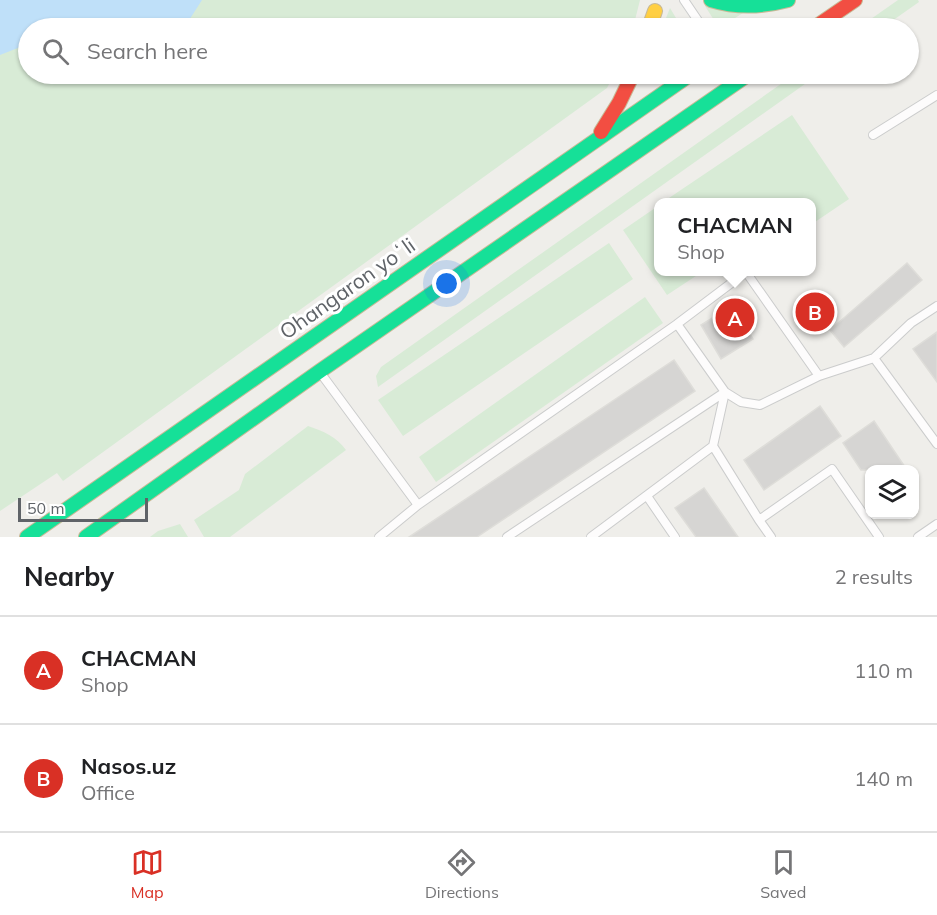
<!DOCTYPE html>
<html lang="en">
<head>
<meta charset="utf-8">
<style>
  body { margin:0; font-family:Mulish,sans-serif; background:#f2f2f2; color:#202124 }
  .controls { position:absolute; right:18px; bottom:18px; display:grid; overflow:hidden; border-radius:12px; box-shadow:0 2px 4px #0004 }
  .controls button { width:54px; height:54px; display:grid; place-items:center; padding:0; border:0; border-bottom:2px solid #e0e0e0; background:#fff; color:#202124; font:30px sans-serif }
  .scale { position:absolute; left:18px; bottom:15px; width:130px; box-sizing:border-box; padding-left:6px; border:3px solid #5f6368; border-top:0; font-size:16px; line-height:21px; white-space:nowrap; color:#5f6368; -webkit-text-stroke:4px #fff; paint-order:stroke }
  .you { position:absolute; left:447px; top:284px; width:21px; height:21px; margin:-15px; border:4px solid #fff; border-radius:50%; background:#1a73e8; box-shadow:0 0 0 9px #1a73e833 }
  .badge { display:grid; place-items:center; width:39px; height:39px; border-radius:50%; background:#d93025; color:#fff; font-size:20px; font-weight:700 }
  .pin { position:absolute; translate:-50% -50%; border:3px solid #fff; box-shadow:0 2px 6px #0006 }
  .popup { position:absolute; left:654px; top:198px; width:162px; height:78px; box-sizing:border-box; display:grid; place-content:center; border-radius:12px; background:#fff; filter:drop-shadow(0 2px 4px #0005); font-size:20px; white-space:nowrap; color:#757577 }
  .popup b { font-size:22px; color:#202124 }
  .popup::after { content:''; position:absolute; left:50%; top:100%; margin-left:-12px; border:12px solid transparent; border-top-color:#fff }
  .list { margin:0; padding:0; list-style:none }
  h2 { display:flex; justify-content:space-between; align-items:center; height:78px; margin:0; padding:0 24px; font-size:26px }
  h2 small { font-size:20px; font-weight:400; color:#757577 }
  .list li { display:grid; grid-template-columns:39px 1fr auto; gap:18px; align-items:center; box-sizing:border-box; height:108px; padding:0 24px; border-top:2px solid #e0e0e0 }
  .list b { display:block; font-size:22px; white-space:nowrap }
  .list p { margin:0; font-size:20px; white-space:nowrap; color:#757577 }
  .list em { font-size:20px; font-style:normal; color:#757577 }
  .icon { flex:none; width:33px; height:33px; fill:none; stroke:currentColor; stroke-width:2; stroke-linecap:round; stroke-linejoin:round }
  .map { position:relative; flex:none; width:937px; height:537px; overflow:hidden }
  .search { position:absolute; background:#fff; box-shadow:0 2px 4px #0004; left:18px; right:18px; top:18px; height:66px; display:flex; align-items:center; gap:15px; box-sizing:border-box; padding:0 21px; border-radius:33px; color:#757577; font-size:22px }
  .sheet { height:294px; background:#fff }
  nav { display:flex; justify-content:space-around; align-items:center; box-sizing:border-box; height:84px; border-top:2px solid #e0e0e0; background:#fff; font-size:16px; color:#757577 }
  nav a { display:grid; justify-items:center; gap:3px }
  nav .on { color:#d93025 }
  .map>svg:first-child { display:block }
</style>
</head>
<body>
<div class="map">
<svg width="937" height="537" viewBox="0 0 937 537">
  <rect width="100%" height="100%" fill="#efeeea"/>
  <path fill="#d8ebd6" d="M0,0h640l-7,28h-605v46h586l-7,14 -544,393 -6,-8 -57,38z
    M898,0h20l1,2 -37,26h-24z
    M705,6l38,7 -24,15z
    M670,8l12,20h-20z
    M795,74h24l-441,313 -2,-11 5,-9z
    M792,115l57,84 -37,25v-22h-149z
    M658,206v66h44l-35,23 -44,-65z
    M609,243l24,36 -230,157 -25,-36z
    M645,297l18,26 -227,159 -17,-25z
    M308,426c15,5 29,11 38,24l-116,87h-26l-10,-17 45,-30 6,-16z
    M180,524l8,13h-38l8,-6z"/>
  <path fill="#bfe0f9" d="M0,0h202l-18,28h-156v16l-28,11z"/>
  <path fill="#d6d5d3" stroke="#deddd9" stroke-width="1.5" d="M907,263l15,17 -78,67 -14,-17z
    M733,305l20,34 -32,20 -20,-34z
    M937,332v50l-24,-33z
    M674,360l21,31 -218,146h-68z
    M820,406l21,30 -77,54 -20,-30z
    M874,421l33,49h-46l-18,-27z
    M704,488l34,49h-42l-21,-29z"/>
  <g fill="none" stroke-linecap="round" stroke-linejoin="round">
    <g stroke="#cbcccc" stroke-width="10">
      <path id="lane" d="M684,0l19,28
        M873,135l64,-40
        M677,324l48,68 16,10 19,3 59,-29 55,-18 63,86
        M874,358l37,-35 26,-17
        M322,375l96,130 -39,32
        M647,496l28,41
        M418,505l259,-181 69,-52 73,104
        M507,537l218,-145 -12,54 46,74
        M591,537l122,-91
        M771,537l-12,-17 73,-51 47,68
        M918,537l19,-13"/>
    </g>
    <g stroke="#c8b996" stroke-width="16">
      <path id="fast" d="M711,0c26,8 51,7 77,0
        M27,537l664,-463
        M86,537l234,-166 429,-297"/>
    </g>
    <g stroke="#c8b996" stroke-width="16">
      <path id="slow" d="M649,28l6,-17"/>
    </g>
    <g stroke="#c8b996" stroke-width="16">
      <path id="jam" d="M814,28l41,-28
        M601,132l18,-29 14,-29"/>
    </g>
    <use href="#lane" stroke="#fdfcfc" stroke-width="8"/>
    <use href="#fast" stroke="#16e098" stroke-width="14"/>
    <use href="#slow" stroke="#ffcf43" stroke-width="14"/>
    <use href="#jam" stroke="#f24e42" stroke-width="14"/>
  </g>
  <g text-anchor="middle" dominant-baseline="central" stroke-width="6" stroke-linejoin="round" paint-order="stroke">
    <g font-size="21" fill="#5f6368" stroke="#fff">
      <text transform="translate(347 288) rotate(-35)">Ohangaron yoʻli</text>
    </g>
  </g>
</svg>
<div class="controls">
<button><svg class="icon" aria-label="layers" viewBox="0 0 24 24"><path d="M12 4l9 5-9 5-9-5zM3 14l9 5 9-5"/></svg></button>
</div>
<div class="scale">50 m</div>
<div class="you"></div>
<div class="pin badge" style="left:735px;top:318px">A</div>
<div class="popup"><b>CHACMAN</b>Shop</div>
<div class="pin badge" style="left:815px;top:312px">B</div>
<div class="search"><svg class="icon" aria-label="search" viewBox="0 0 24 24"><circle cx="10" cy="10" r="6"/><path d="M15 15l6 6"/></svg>Search here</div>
</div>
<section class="sheet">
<h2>Nearby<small>2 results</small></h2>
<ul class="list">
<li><span class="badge">A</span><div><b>CHACMAN</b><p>Shop</p></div><em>110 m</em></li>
<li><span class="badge">B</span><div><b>Nasos.uz</b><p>Office</p></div><em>140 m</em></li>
</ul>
</section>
<nav>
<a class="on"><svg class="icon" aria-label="map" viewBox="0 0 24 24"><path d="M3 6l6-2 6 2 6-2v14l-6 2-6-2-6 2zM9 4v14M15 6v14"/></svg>Map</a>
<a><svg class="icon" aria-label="directions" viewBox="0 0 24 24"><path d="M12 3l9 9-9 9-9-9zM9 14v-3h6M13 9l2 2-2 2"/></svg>Directions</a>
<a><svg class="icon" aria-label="saved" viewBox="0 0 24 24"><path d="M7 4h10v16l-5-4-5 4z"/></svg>Saved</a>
</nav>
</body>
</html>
